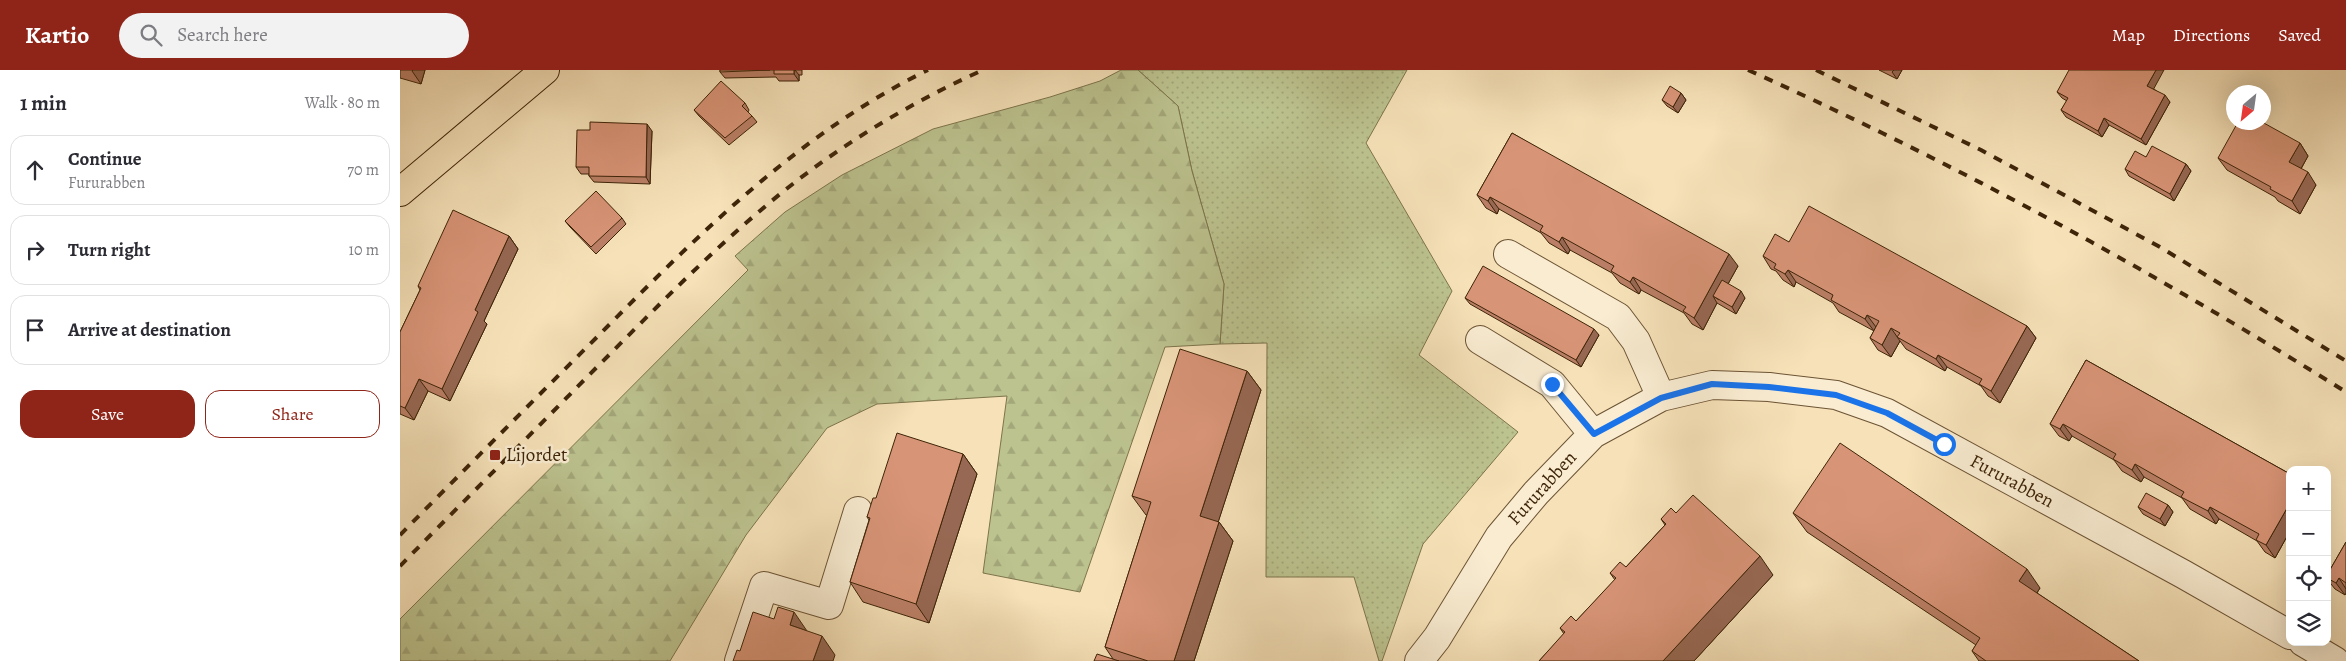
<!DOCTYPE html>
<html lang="en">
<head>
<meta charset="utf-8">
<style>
  body { margin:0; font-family:Alegreya,serif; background:#f2f2f3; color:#2b2b33 }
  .controls { position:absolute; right:15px; bottom:15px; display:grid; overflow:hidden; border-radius:10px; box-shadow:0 5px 20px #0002 }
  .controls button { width:45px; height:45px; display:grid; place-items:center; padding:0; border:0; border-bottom:1px solid #e1e1e2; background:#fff; color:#2b2b33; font:25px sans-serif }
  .compass { position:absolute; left:1826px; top:15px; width:45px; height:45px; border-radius:50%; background:#fff; box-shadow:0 5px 20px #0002; rotate:209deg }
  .stop { position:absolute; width:15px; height:15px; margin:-11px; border:4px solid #1a73e8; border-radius:50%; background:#fff }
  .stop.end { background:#1a73e8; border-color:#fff; box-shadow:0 1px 5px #0008 }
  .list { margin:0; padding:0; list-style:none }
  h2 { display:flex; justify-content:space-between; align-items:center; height:65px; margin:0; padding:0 20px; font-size:21px }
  h2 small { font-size:16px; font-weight:400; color:#7c7c81 }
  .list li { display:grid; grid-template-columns:32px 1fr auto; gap:15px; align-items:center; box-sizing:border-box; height:70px; margin:0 10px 10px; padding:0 10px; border:1px solid #e1e1e2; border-radius:15px }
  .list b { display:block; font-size:19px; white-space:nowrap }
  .list p { margin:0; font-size:16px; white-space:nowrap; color:#7c7c81 }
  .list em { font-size:16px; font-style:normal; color:#7c7c81 }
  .actions { display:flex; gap:10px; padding:15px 20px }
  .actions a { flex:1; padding:11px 0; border:1px solid #8f2418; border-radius:15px; text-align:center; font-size:18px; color:#8f2418 }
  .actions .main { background:#8f2418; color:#fff }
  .icon { flex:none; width:28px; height:28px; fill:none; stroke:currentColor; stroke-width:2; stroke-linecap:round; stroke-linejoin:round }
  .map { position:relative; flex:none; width:1946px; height:591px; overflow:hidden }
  header { display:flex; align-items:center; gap:30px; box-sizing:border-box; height:70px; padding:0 25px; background:#8f2418; color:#fff }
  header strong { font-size:24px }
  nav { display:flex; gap:28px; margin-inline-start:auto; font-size:18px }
  .search { width:350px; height:45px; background:#f2f2f3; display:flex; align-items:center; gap:12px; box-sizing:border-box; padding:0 18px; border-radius:28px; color:#7c7c81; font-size:19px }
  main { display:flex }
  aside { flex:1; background:#fff }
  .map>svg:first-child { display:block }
</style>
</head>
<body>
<header>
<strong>Kartio</strong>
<div class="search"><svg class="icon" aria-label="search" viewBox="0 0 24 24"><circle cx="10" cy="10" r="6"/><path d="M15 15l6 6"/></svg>Search here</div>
<nav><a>Map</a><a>Directions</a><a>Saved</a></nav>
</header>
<main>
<aside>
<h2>1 min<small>Walk · 80 m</small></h2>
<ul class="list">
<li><svg class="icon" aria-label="ahead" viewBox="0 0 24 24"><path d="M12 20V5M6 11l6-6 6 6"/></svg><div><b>Continue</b><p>Fururabben</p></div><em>70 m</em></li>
<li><svg class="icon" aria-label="right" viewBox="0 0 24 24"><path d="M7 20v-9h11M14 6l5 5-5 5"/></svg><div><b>Turn right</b></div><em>10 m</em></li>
<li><svg class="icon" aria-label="arrive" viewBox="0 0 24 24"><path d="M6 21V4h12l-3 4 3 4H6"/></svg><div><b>Arrive at destination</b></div></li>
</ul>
<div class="actions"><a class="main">Save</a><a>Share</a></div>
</aside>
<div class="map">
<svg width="1946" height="591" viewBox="0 0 1946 591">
  <defs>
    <pattern id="grass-dots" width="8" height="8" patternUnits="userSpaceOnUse" patternTransform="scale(1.25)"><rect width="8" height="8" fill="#bcc38f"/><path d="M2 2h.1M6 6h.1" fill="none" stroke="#a3a77a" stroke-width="1.8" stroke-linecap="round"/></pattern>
    <pattern id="forest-firs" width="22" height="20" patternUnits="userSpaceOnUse" patternTransform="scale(1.25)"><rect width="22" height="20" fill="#bcc38f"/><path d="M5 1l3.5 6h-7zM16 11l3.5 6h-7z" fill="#a3a77a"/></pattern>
  </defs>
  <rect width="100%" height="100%" fill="#f6e1b8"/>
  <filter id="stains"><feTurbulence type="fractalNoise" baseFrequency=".004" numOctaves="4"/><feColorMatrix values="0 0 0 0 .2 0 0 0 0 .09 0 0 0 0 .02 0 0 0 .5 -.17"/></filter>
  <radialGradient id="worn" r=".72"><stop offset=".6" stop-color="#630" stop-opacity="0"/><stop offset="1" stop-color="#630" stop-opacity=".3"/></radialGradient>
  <path fill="url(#grass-dots)" stroke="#7d744c" d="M738,0h269l-41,73 86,148 -33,64 99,77 -95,112 -41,117h-3l-25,-84h-88l1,-234 -47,1 4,-60 -32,-113 -14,-65z"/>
  <path fill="url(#forest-firs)" stroke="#7d744c" d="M721,0h17l40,36 14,65 32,113 -4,60 -55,3 -85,245 -97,-19 24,-177 -130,8 -50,24 -81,107 -76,126h-270v-42l348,-349 -13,-14 50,-44 57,-37 91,-46 117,-32 50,-16z"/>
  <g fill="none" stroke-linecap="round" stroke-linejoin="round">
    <g stroke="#6c5334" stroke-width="30">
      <path id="minor" d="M1108,184l110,63 18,24 25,56
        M1080,270l72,44 41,50
        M1903,572l32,19
        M339,591l25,-75 65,19 29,-94
        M1019,591l18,-23 62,-101 37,-44 57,-59 68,-37 51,-12 57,2 67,8 51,18 296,161 107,61"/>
    </g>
    <g stroke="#3e2408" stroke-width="30">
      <path id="major" d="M0,122l145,-122"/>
    </g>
    <use href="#minor" stroke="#f9ecd1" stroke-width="28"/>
    <use href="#major" stroke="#f6e1b8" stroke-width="28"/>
    <path stroke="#3e2408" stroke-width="4" stroke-dasharray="9 9" stroke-linecap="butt" d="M1348,0c207,93 406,202 598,322
      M1416,0l165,80 179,97 186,114
      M0,465c66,-67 133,-134 200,-201 99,-100 201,-202 328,-264
      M0,496c65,-66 131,-132 196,-198 54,-54 107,-109 165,-158 66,-57 142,-104 222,-140"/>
  </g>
  <path fill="#ba7f66" stroke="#3e2408" d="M0,0h25l-4,14 -21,-6z
    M320,0h82v5h-3v6h-20l-3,-4 -51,1 -5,-6z
    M1479,0h23l-5,9z
    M1754,19l16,13 -24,43 -37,-20 -7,12 -36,-20 -5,-7 6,-9 -5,-3 -5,-6z
    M1281,23l5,7 -8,13 -11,-7 -5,-6z
    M345,33l4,7 -1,2 4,4 5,6 -28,23 -30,-29 -5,-6z
    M252,61l-2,53 -56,-2 -5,-6v-2h-8l-5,-7z
    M1112,63l226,133 -10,18 17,14 -9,16 -19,-11 -14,27 -11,-6 -8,-11 -43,-23 -2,4 -19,-11 -8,-10 -42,-23 -2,4 -19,-11 -8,-10 -42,-24 -2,5 -11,-6 -9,-13z
    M1900,73l8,13 -7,13 15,16 -16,29 -22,-13 -3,-4 -48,-27 -9,-12z
    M1746,87l40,7 5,7 -17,30 -45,-25 -4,-7z
    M222,148l4,6 -30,30 -26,-27 -5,-6z
    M109,166l9,13 -34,72 3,3 -37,77 -22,-10 -14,29 -14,-6v-82l20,-42 -2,-4z
    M1389,172l238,84 9,12 -36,65 -12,-7 -7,-10 -34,-19 -2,4 -39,-22 -6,-8 -9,16 -13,-7 -8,-12 4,-7 -35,-19 -6,-9 -37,-21 -2,5 -11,-7 -7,-9 -5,-2 -8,-13z
    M1065,228l134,37 -18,32 -111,-63z
    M1686,290l204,114v57l-15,27 -10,-6 -8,-11 -38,-22 -3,5 -26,-15 -8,-11 -38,-21 -3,5 -19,-11 -8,-11 -42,-24 -3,5 -10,-5 -9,-12z
    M847,301l14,19 -43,132h1l14,19 -39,120h-100l19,-2 -8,-12 42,-132h-1l-14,-19z
    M563,384l14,20 -48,149 -66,-21 -13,-20 19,-62 -2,-3 9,-19z
    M1768,435l5,7 -8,14 -22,-12 -5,-7z
    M1276,443l97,62 -79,86h-155l25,-27 -4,-6 16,-7 39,-41 -5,-7 16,-6 39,-42 -4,-6z
    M1393,443l247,75 -3,5 102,68h-160l-7,-10 4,-6 -169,-113z
    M1946,472v51l-1,2 -10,-6 -8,-10v-4z"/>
  <path fill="#976853" stroke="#3e2408" d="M13,0h12l-4,14 -9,-13z
    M394,0h1l4,5v6l-5,-7z
    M1494,0h8l-5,9 -5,-7z
    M1756,0h8l-12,22 -5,-6z
    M1281,23l5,7 -8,13 -5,-6z
    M1765,25l5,7 -24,43 -5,-6z
    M1704,48l5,7 -7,12 -4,-6z
    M247,54l5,7 -2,53 -4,-7z
    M1900,73l8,13 -10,18 -9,-12z
    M1786,94l5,7 -17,30 -4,-7z
    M1908,102l8,13 -16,29 -8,-13z
    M1090,127l9,12 -2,5 -9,-13z
    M109,166l9,13 -34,72 3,3 -37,77 -8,-12 33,-79z
    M1162,167l8,13 -2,4 -9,-12z
    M1329,184l9,12 -19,34 -6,-4 4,7 -14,27 -9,-12z
    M1388,200l8,12 -2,5 -9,-13z
    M1233,207l8,13 -2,4 -9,-12z
    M1341,221l4,7 -9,16 -4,-7z
    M1467,245l9,12 -2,4 -9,-12z
    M1627,256l9,12 -36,65 -9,-12z
    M1491,258l9,13 -9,16 -9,-12z
    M1194,259l5,6 -18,32 -5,-7z
    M1538,285l9,12 -2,4 -9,-12z
    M847,301l14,19 -47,145 -14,-19z
    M19,309l9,12 -14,29 -9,-12z
    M1663,354l9,12 -3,5 -9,-12z
    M563,384l14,20 -48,149 -13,-19z
    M1735,394l9,13 -3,5 -9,-12z
    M1890,433v28l-15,27 -9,-13z
    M1768,435l5,7 -8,14 -5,-7z
    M1810,437l9,12 -3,5 -8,-13z
    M819,452l14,19 -39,120h-20z
    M1360,486l13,19 -79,86h-31z
    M1627,499l13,19 -8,12 -13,-19z
    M1939,508l7,11v4l-1,2 -9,-12z
    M394,542l13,19 -17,-6z
    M422,566l13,19 -2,6h-20z"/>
  <path fill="#d89477" stroke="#3e2408" d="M320,0h50l-50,2z
    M374,0h20v4h-20z
    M1669,0h87l-9,16 18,9 -24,44 -37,-21 -6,13 -37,-21 7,-12 -11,-6z
    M321,11l24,22 -3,3 10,10 -27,22 -31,-28z
    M1270,16l11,7 -8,14 -11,-7z
    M190,52l57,2 -1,53 -57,-1v-9h-13l1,-37h13z
    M1838,52h24l38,21 -11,19 19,10 -16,29 -22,-12 1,-2 -53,-29z
    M1112,63l217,121 -35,64 -11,-7 3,-4 -53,-30 -3,5 -19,-11 3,-5 -52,-29 -3,5 -19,-11 3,-5 -53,-29 -2,4 -11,-6z
    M1752,76l34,18 -16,30 -45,-25 10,-18 11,6z
    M196,121l26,27 -31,29 -26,-26z
    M1409,136l218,120 -36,65 -12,-7 3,-5 -44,-24 -2,4 -39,-22 3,-4 -9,-5 -9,17 -12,-7 9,-17 -12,-6 -2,4 -34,-19 2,-5 -45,-25 -3,4 -11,-6 2,-4 -13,-8 12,-22 14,8z
    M53,140l56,26 -34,74 3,2 -36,77 -23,-10 -14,29 -5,-2v-74l21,-44 -3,-2z
    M1083,196l111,63 -18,31 -111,-62z
    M1322,210l19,11 -9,16 -19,-11z
    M780,279l67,22 -47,145 19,6 -45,139h-26l-43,-14 46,-145 -19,-6z
    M1686,290l204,114v29l-24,42 -10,-5 3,-6 -49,-27 -2,4 -27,-14 3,-5 -49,-28 -3,6 -19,-11 3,-5 -53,-30 -3,5 -10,-5z
    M497,363l66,21 -47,150 -66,-22 20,-64 -3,-1 6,-19h3z
    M1440,373l187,126 -8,12 120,80h-153l-14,-10 8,-13 -187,-125z
    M1746,423l22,12 -8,14 -22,-12z
    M1293,425l67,61 -97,105h-124l26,-29 -5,-4 11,-12 5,5 40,-43 -6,-5 10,-11 6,5 40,-43 -5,-5 10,-11 5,5z
    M1946,472v41l-7,-5 -3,5 -9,-5v-3z
    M378,537l16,5 -4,13 32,11 -9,25h-80l4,-11 3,1 13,-39 21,7z
    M697,584l22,7h-25z"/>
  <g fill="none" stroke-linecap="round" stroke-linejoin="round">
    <path stroke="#1a73e8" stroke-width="6" d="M1152,314l42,50 67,-36 51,-14 57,3 67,8 51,18 57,31"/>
  </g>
  <rect fill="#8f2418" stroke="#f9ecd1" stroke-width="2" x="89" y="379" width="12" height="12" rx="2.5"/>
  <g text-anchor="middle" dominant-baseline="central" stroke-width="5" stroke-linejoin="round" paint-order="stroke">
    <g font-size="19" fill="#3e2408" stroke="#f9ecd1" text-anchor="start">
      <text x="106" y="385">Lijordet</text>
    </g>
    <g font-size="19" fill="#3e2408" stroke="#f9ecd1">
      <text transform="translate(1612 411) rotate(28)">Fururabben</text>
      <text transform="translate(1142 418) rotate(-48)">Fururabben</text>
    </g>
  </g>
  <rect width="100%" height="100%" filter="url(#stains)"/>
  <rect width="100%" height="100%" fill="url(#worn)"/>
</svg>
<div class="controls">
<button>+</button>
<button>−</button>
<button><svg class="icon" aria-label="locate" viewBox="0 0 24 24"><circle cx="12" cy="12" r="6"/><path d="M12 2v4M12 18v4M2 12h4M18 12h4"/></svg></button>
<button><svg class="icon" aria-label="layers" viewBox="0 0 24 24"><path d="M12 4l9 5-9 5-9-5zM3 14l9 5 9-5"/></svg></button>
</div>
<svg class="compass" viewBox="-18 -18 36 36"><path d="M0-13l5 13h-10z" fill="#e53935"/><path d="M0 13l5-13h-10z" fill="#7c7c81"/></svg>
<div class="stop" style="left:1544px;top:374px"></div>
<div class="stop end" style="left:1152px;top:314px"></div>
</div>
</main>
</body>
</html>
